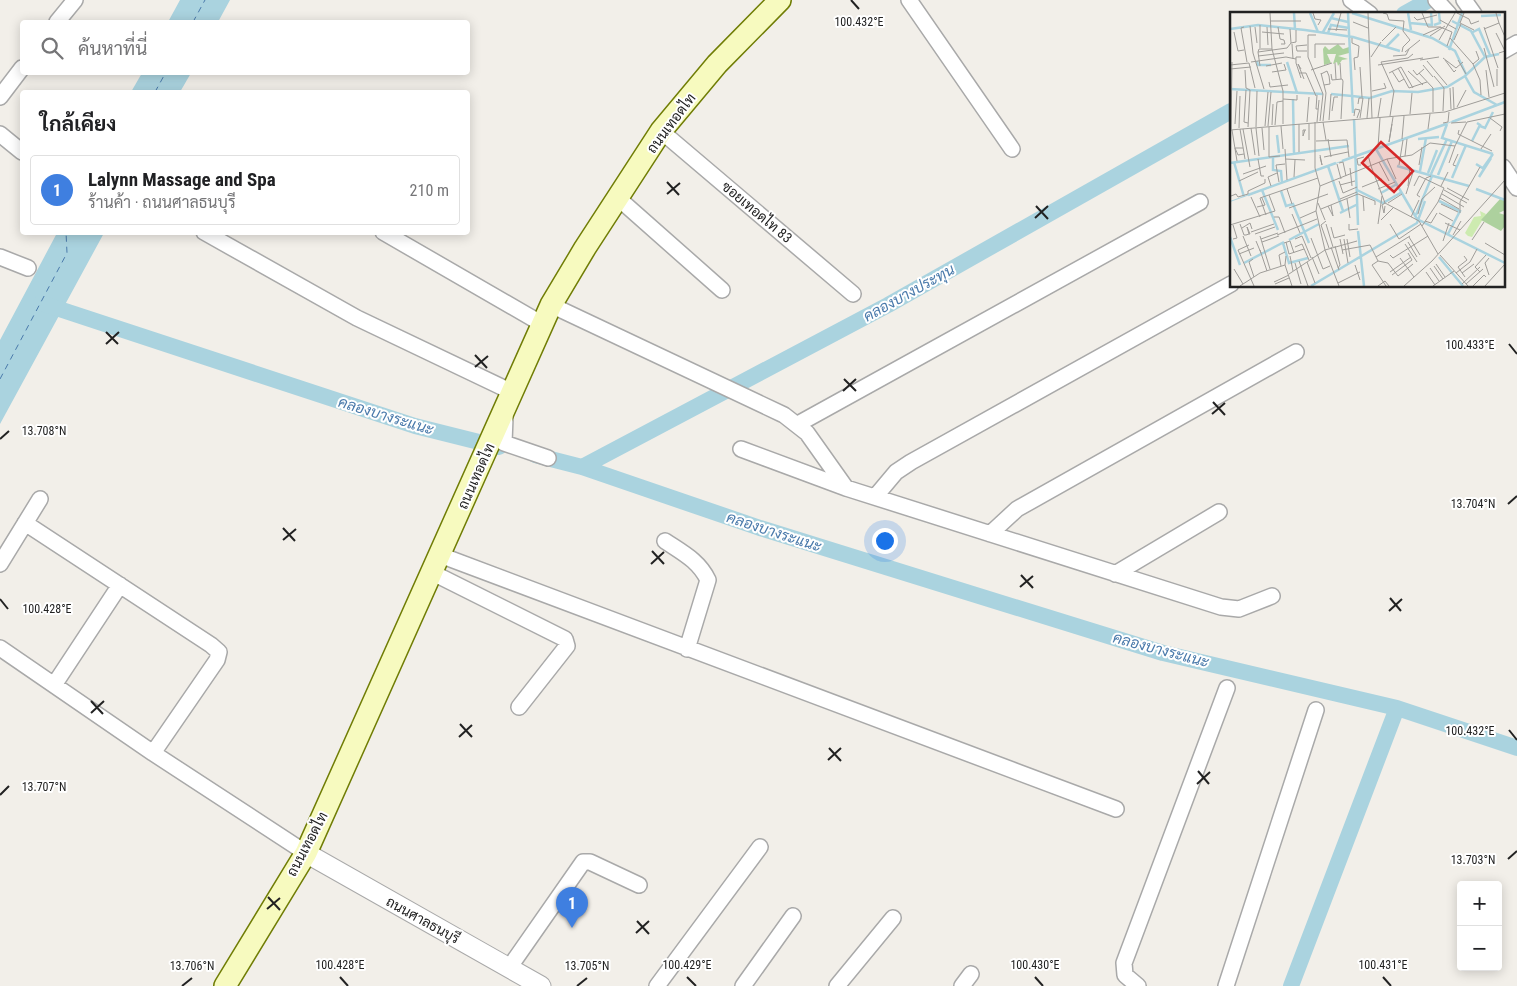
<!DOCTYPE html>
<html lang="th">
<head>
<meta charset="utf-8">
<style>
  body { margin:0; font-family:"Roboto Condensed",Sarabun,sans-serif; background:#f6f6f6; color:#202124 }
  .controls { position:absolute; right:15px; bottom:15px; display:grid; overflow:hidden; border-radius:5px; box-shadow:0 2px 12px #0003 }
  .controls button { width:45px; height:45px; display:grid; place-items:center; padding:0; border:0; border-bottom:1px solid #e0e0e0; background:#fff; color:#202124; font:25px sans-serif }
  .you { position:absolute; left:884px; top:540px; width:18px; height:18px; margin:-12px; border:4px solid #fff; border-radius:50%; background:#1a73e8; box-shadow:0 0 0 8px #1a73e833 }
  .badge { display:grid; place-items:center; width:32px; height:32px; border-radius:50%; background:#d40000; color:#fff; font-size:16px; font-weight:700 }
  .pin { position:absolute; translate:-50% -41px; filter:drop-shadow(0 1px 2px #0008) }
  .pin::after { content:''; position:absolute; top:26px; width:18px; height:15px; background:inherit; clip-path:polygon(0 0,100% 0,50% 100%) }
  .list { margin:0; padding:0; list-style:none }
  h2 { display:flex; justify-content:space-between; align-items:center; height:65px; margin:0; padding:0 20px; font-size:21px }
  h2 small { font-size:16px; font-weight:400; color:#757577 }
  .list li { display:grid; grid-template-columns:32px 1fr auto; gap:15px; align-items:center; box-sizing:border-box; height:70px; margin:0 10px 10px; padding:0 10px; border:1px solid #e0e0e0; border-radius:5px }
  .list b { display:block; font-size:19px; white-space:nowrap }
  .list p { margin:0; font-size:16px; white-space:nowrap; color:#757577 }
  .list em { font-size:16px; font-style:normal; color:#757577 }
  .icon { flex:none; width:28px; height:28px; fill:none; stroke:currentColor; stroke-width:2; stroke-linecap:round; stroke-linejoin:round }
  .map { position:relative; flex:none; width:1517px; height:986px; overflow:hidden }
  .search { position:absolute; background:#fff; box-shadow:0 2px 12px #0003; left:20px; top:20px; width:450px; height:55px; display:flex; align-items:center; gap:12px; box-sizing:border-box; padding:0 18px; border-radius:5px; color:#757577; font-size:19px }
  .panel { position:absolute; background:#fff; box-shadow:0 2px 12px #0003; left:20px; top:90px; width:450px; height:145px; border-radius:5px }
  .map>svg:first-child { display:block }
</style>
</head>
<body>
<div class="map">
<svg width="1517" height="986" viewBox="0 0 1517 986">
  <rect width="100%" height="100%" fill="#f2efe9"/>
  <path fill="#aad3df" d="M180,0h50l-12,22h-50z
    M142,73v-1l49,1 -11,19h-49z
    M57,233h47l-104,191v-84z"/>
  <g fill="none" stroke-linecap="round" stroke-linejoin="round">
    <path stroke="#aad3df" stroke-width="16" d="M1404,14l25,-14
      M41,303l374,123 84,21
      M535,455l47,12 178,61 403,125 234,55 120,40
      M582,467l306,-162 343,-194
      M1291,986l106,-278"/>
    <path stroke="#4a7aab" stroke-width="1" stroke-dasharray="6 5" stroke-linecap="butt" d="M193,22l12,-22
      M155,92l11,-20
      M0,379l67,-126 -1,-21"/>
    <g stroke="#a9a9a9" stroke-width="18">
      <path id="minor" d="M909,0l103,149
        M1351,0l19,14
        M1436,0l13,14
        M1464,0l10,14
        M57,22l18,-22
        M1503,51l14,-8
        M0,97l22,-29
        M661,131l192,163
        M0,134l22,18
        M1503,167l14,21
        M618,198l104,92
        M204,232l153,86 155,74
        M383,232l161,93
        M0,257l28,11
        M551,305l233,110 23,18 39,55 375,119 18,2 33,-13
        M505,417l-1,26 44,15
        M798,424l402,-222
        M741,449l105,39
        M875,497l21,-25 15,-10 320,-178
        M25,523l186,122 8,7 -2,8 -64,93
        M990,534l27,-25 279,-157
        M665,541c18,12 34,20 43,39l-21,69
        M440,555l676,254
        M0,564l40,-65
        M433,573l132,66 2,7 -48,61
        M1115,574l104,-62
        M0,648l153,105 153,100
        M54,685l66,-100
        M509,968l74,-106h7l49,23
        M657,986l103,-139
        M743,986l50,-70
        M837,986l56,-68
        M962,986l9,-12
        M1138,986l-13,-11 -1,-12 103,-275
        M1226,986l90,-276"/>
    </g>
    <g stroke="#a9a9a9" stroke-width="21">
      <path id="tertiary" d="M306,853l235,133"/>
    </g>
    <g stroke="#707d05" stroke-width="24">
      <path id="secondary" d="M225,986l81,-133 245,-548 34,-57 76,-117 56,-67 63,-64"/>
    </g>
    <use href="#minor" stroke="#fff" stroke-width="15"/>
    <use href="#tertiary" stroke="#fff" stroke-width="19"/>
    <use href="#secondary" stroke="#f7fabf" stroke-width="21"/>
  </g>
  <path fill="none" stroke="#222" stroke-width="2" d="M851,0l8,9M667,182l12,13M667,194l13,-11M1036,206l12,13M1035,218l13,-12M106,332l12,12M106,344l13,-12M1509,344l8,10M475,355l12,13M475,367l13,-11M844,379l12,12M843,391l13,-12M1213,402l12,13M1212,414l13,-11M0,439l9,-8M1508,504l9,-8M283,528l12,13M283,540l13,-11M652,551l12,13M651,564l13,-12M1021,575l12,13M1020,587l13,-11M1390,598l11,13M0,599l8,10M1389,611l13,-12M91,701l12,13M91,713l13,-12M460,724l12,13M1509,730l8,10M459,737l13,-12M829,748l12,13M828,760l13,-12M1198,771l11,13M1197,784l13,-12M0,795l9,-9M1508,859l9,-8M268,897l12,13M267,909l13,-11M637,921l12,13M636,933l13,-12M340,977l8,9M687,977l9,9M1035,977l8,9M1383,977l8,9M182,986l10,-8M577,986l10,-8"/>
  <g text-anchor="middle" dominant-baseline="central" stroke-width="4" stroke-linejoin="round" paint-order="stroke">
    <g font-size="14" fill="#222" stroke="#fff">
      <text transform="translate(671 123) rotate(-53)">ถนนเทอดไท</text>
      <text transform="translate(757 212) rotate(40)">ซอยเทอดไท 83</text>
      <text transform="translate(476 476) rotate(-66)">ถนนเทอดไท</text>
      <text transform="translate(307 844) rotate(-62)">ถนนเทอดไท</text>
      <text transform="translate(423 920) rotate(29)">ถนนศาลธนบุรี</text>
    </g>
    <g font-size="15" font-style="italic" fill="#4a7aab" stroke="#fff">
      <text transform="translate(909 293) rotate(-29)">คลองบางประทุน</text>
      <text transform="translate(386 416) rotate(17)">คลองบางระแนะ</text>
      <text transform="translate(774 532) rotate(18)">คลองบางระแนะ</text>
      <text transform="translate(1161 650) rotate(15)">คลองบางระแนะ</text>
    </g>
  </g>
  <g transform="translate(1230 12)">
    <rect width="275" height="275" fill="#f2efe9"/>
    <path d="M250,199l6,3 -14,23 -4,-1 -3,-3 9,-16 7,-1z" fill="#cdebb0"/>
    <path d="M108,32l5,5 6,-2v6l-11,3 10,3 -6,1 -4,6 -1,-4 -4,2 3,-10h-9l4,9 -7,2 -1,-16 2,-3 4,4zM270,187l5,1v10l-6,3 6,2v11l-4,5 -20,-11z" fill="#add19e"/>
    <path d="M275,90v1l-275,99v-1z" fill="#aad3df"/>
    <path fill="none" stroke="#aad3df" stroke-width="2.5" d="M64,1l1,16M80,1l8,19M118,1l5,100M122,1l80,25 23,13 11,23M178,1l3,17M251,4l20,-1M101,6l17,4M222,9l19,10 14,26M180,11l22,2 -1,-12M204,13l6,-2 -1,-10M0,17l28,-4 47,5 48,7 47,14M93,20l11,-19M243,20l6,-3 11,26M98,21l3,-8 18,3M156,35l13,-13M219,38l13,-37M27,49l1,4h13M57,50l10,31M235,64l9,16 23,13M0,77l93,5M101,82l21,2M122,84l18,2 22,-7 26,1 29,-5 18,-11 20,-19 14,-3M63,87l1,54M124,107l4,106M222,110l53,-20M217,112l-5,14 51,16M250,114l5,2 8,-16M47,123l2,18M188,127l21,-2M242,129l8,-16 -3,-2M146,137l41,70 88,44M43,144v14l8,1 1,12M112,149l104,-37M4,150l10,35M0,151l119,-17M246,152l8,5 -5,8M98,154l15,45M167,154l72,20M253,156l10,-14M190,159l6,-33M198,161l9,-23M201,162l16,-35M208,163l14,-34M249,165l12,-19M222,166l14,-33M246,177l29,11M32,178l16,40M127,178l26,13 19,-11M51,179l5,15 7,-2 16,39M151,181l16,-9M18,183l88,-32M209,189l21,10 -12,23M110,201l18,-9M186,203l16,-39M128,219l6,55M0,225l10,28M59,228l30,-16M53,231l6,20 19,-5M209,245l24,29M14,251l40,-21M81,274l106,-63 8,-22"/>
    <path fill="none" stroke="#9f9d99" stroke-width="1" d="M40,1l2,36 11,42v33M83,1l2,6 6,1 -3,5M138,1l4,105M153,1l4,1 2,6 15,1 -1,10 7,9 -7,7 -1,5M192,1l6,14h12l12,5 -5,14M227,1l12,6 2,5 8,-3M234,1l-4,10 14,7M184,5l3,3 20,-5M210,8l16,9M40,9h31M123,10l15,6M269,11l6,14M30,13v23M20,14l3,27 11,36M14,15l-3,1 6,34M25,15l2,16M37,15l1,18M48,15l2,12 4,1 1,4h-4M254,15l14,41M98,17l19,1M254,17l15,-6 -3,-10M106,19l5,-18M4,20l4,19 6,-1M32,20l22,2M266,21l9,18 -6,2M86,23h-8v22l15,37 -3,27M193,23l18,-8M200,24l15,-10M122,26v5l7,3 -1,11 -4,1 1,12M220,26l23,26 7,16 1,15M209,28l16,-27M224,28l7,-16M152,29l14,-14M61,31l5,-1v-12M62,32l1,15M254,36l10,39M77,39h-10l-1,-5 11,-1M28,40l1,-3h13M175,40l15,-12M28,44l26,-3M163,44l13,-1 3,-6M141,45l10,-15M85,46v-14h30M213,46l13,10 7,-6M190,48l19,-3M215,48l9,12 2,-2M228,48l8,14M197,49l20,24M21,50l35,-5 10,2M105,51l1,16M110,51l1,16M243,52l6,-5 -3,-8M0,53l19,-2 6,25M148,53l45,-7M193,53l10,12M30,54l-2,-14 29,-4 4,-5 -1,-14M36,54l16,-3M130,55l2,30M168,56l11,20 18,-6M0,57l21,-2M71,57l-3,-5 6,15M267,57v17M15,58l1,18 4,2 -2,37M81,58l21,-7M183,58l4,5 7,-6M256,58l3,27M162,59l7,11 5,-3M178,59l15,14M42,60l14,-2 -2,-6M69,61h7l10,23M91,61l5,20 -3,28M159,61l12,-6 12,21M189,61l14,15v24M91,62l6,-3 2,5 1,8 -6,1M101,62l1,6 10,-1 1,2 -2,38M204,64l10,12 -1,23M71,66l-5,-15v-6h5M39,70l1,5 18,-2M223,75l1,22M220,76l1,21M16,78l-2,32 4,1M142,79l14,-3 -2,-5M87,83l-1,14h2M53,87l14,1v-5M128,92l1,-6h4l-3,20M227,95l9,-17M102,99l2,-14h4M180,102l2,-21M124,104l1,-7 5,1 -3,8M160,104l4,-25 -13,-29 27,-4 5,-4M148,105l3,-19M137,106l2,-20M260,106l12,9 -2,4M99,108l2,-26M77,110l2,-25M85,110v46l5,18 -4,25 9,39 14,36M87,110l2,-22M93,110l3,18M213,111l5,-1 1,-10M221,111l15,-1M5,112l2,-33M162,112l-3,18 4,-25M42,113l1,-21M45,113l2,-23 6,-1M35,114l3,-34M38,114l3,-34M51,114l2,23M26,115l1,-36M39,115v30l11,-1M9,116l1,-32M21,116l4,27M26,116l3,28M32,116l2,22M1,117l1,-67M10,117l5,30M13,117l7,38M198,117l2,-15M0,118l215,-18 60,-19M2,118l5,31M75,118l-2,6v-6h3M229,118l-1,4 34,17M98,127l3,18M172,127l2,-23M79,128v-16M86,129l31,-1 2,17M148,135l2,-29M13,136h-8l3,7 6,-1M55,137l2,31M251,137l10,-15M69,140v-28M142,141l-4,2 3,11 14,37 34,18 19,33M175,144l2,-17M90,145l2,8 -2,-10M94,145l24,-5M28,147l3,17h3M55,147l20,1M157,147l9,20M149,150l10,19M109,151l4,-1 3,14M219,151l6,-17M107,152l4,15M131,153h-3l-1,-6 7,-2M169,153l4,-25M189,153l3,-18M226,154l-3,-1 5,-11M120,156l2,18M13,162l23,-8M64,165l1,-17M9,169l19,-9M109,169l4,12 14,-6M49,170l-3,-17 9,-1M110,173l15,-4M41,174l-3,-9 9,-4M90,174l67,-27 25,-4 18,-12 25,3 12,-24 38,-8M178,174l2,-19M184,174l5,-10 25,12 -6,14M211,174l7,-14M132,175l20,-8M217,176l22,12M57,177l5,15M148,177l17,-7M214,178l23,13M176,182l7,-22M212,182l22,13M1,184l5,-2 2,3 10,-3v-3l17,-8v-4M133,184l1,15M21,185l9,20M190,185l-3,-2 9,-17 5,-2M210,186l19,11M110,187l17,-7M117,187l3,19M88,191l7,17M158,191l14,-9M211,192l17,8M98,194l5,10 -2,-11M155,194l-1,7 -2,-8 3,-2M27,195l8,-2 -3,-7M59,196l39,-14M91,197l37,-15 17,7v4M209,201l14,8M230,201v-11l20,-35M62,202l8,19M188,202l4,-15 13,-12M36,203l-6,-17 58,-20M44,205h5l6,16M181,205l8,-17M70,206l16,-7M151,208l13,-13M96,209l-5,4 8,23M195,209l6,2 6,-10M215,211l15,7M10,212l4,11h2l3,-1h1l-3,-7 2,7M96,212l7,23M119,212v6l9,-1M148,212l4,-28M160,212l9,15 22,-15M0,213l45,-14 -6,-16M192,214l16,-24M101,215l3,11 11,-3M12,216l8,-5 2,6M21,220l23,-8M25,222l20,-7M47,223l40,-16M223,223l8,-14M13,224l8,20M30,224l10,33M179,225l11,18M81,226l12,31 7,-3M3,227l4,-1 -4,-13M31,227l17,-6M65,227l7,-3 9,22M110,227l3,15M114,227l4,24M117,227l3,18M242,228l12,-18M26,229l5,12 -1,-3M213,229l6,-18M32,230l17,-6M56,230l3,12 15,-5M178,230l9,15M54,231l6,-2 4,12M255,231l20,12M175,232l12,18M19,233l-11,5 16,36M105,234l5,19 -2,3M65,235l7,-3 7,16M101,235l8,23M112,238l28,-5 8,16 10,2 10,13 15,-12M31,241l6,18M9,242l15,-6M160,243l3,3 35,-22M210,243l28,31M56,244l-1,9 7,21M60,244l3,15M234,244l3,4 -9,7 7,10M82,245l7,17M146,245l34,-21M170,246l14,19M23,247l-4,3 5,15M69,249l9,25M148,249l-6,4 14,21M77,250l8,21M65,251l6,21M206,252l9,13M125,253l5,15M51,254l-2,-11 6,-3M204,254l9,13M200,256l9,13M4,257l9,15M160,260l21,-15M196,260l9,13M250,260l-5,-5 11,-12M226,261l14,-11 7,-13M232,261l12,-9M59,262l36,-24 32,-9M162,263l20,-15 -4,-7M259,263l-4,-12 4,-5M44,270l15,-7M108,271l22,-11M45,272l14,-6M232,272l18,-17M236,272l17,-15M10,274l20,-13 25,-8M148,274l7,-5 4,5M174,274l28,-25 73,-81M203,274l21,-15M243,274l11,-11 2,2M255,274l20,-22"/>
    <path fill="#d62828" fill-opacity="0.15" stroke="#d62828" stroke-width="2.5" d="M151,130l32,29 -19,21 -32,-29z"/>
    <rect width="275" height="275" fill="none" stroke="#222" stroke-width="2.5"/>
  </g>
  <g font-size="12" text-anchor="middle" fill="#222" stroke="#fff" stroke-width="4" stroke-linejoin="round" paint-order="stroke">
    <text x="859" y="26">100.432°E</text>
    <text x="1470" y="349">100.433°E</text>
    <text x="44" y="435">13.708°N</text>
    <text x="1473" y="508">13.704°N</text>
    <text x="47" y="613">100.428°E</text>
    <text x="1470" y="735">100.432°E</text>
    <text x="44" y="791">13.707°N</text>
    <text x="1473" y="864">13.703°N</text>
    <text x="340" y="969">100.428°E</text>
    <text x="687" y="969">100.429°E</text>
    <text x="1035" y="969">100.430°E</text>
    <text x="1383" y="969">100.431°E</text>
    <text x="192" y="970">13.706°N</text>
    <text x="587" y="970">13.705°N</text>
  </g>
</svg>
<div class="controls">
<button>+</button>
<button>−</button>
</div>
<div class="you"></div>
<div class="pin badge" style="left:572px;top:928px;background:#3f7fe0">1</div>
<div class="search"><svg class="icon" aria-label="search" viewBox="0 0 24 24"><circle cx="10" cy="10" r="6"/><path d="M15 15l6 6"/></svg>ค้นหาที่นี่</div>
<section class="panel">
<h2>ใกล้เคียง<small></small></h2>
<ul class="list">
<li><span class="badge" style="background:#3f7fe0">1</span><div><b>Lalynn Massage and Spa</b><p>ร้านค้า · ถนนศาลธนบุรี</p></div><em>210 m</em></li>
</ul>
</section>
</div>
</body>
</html>
